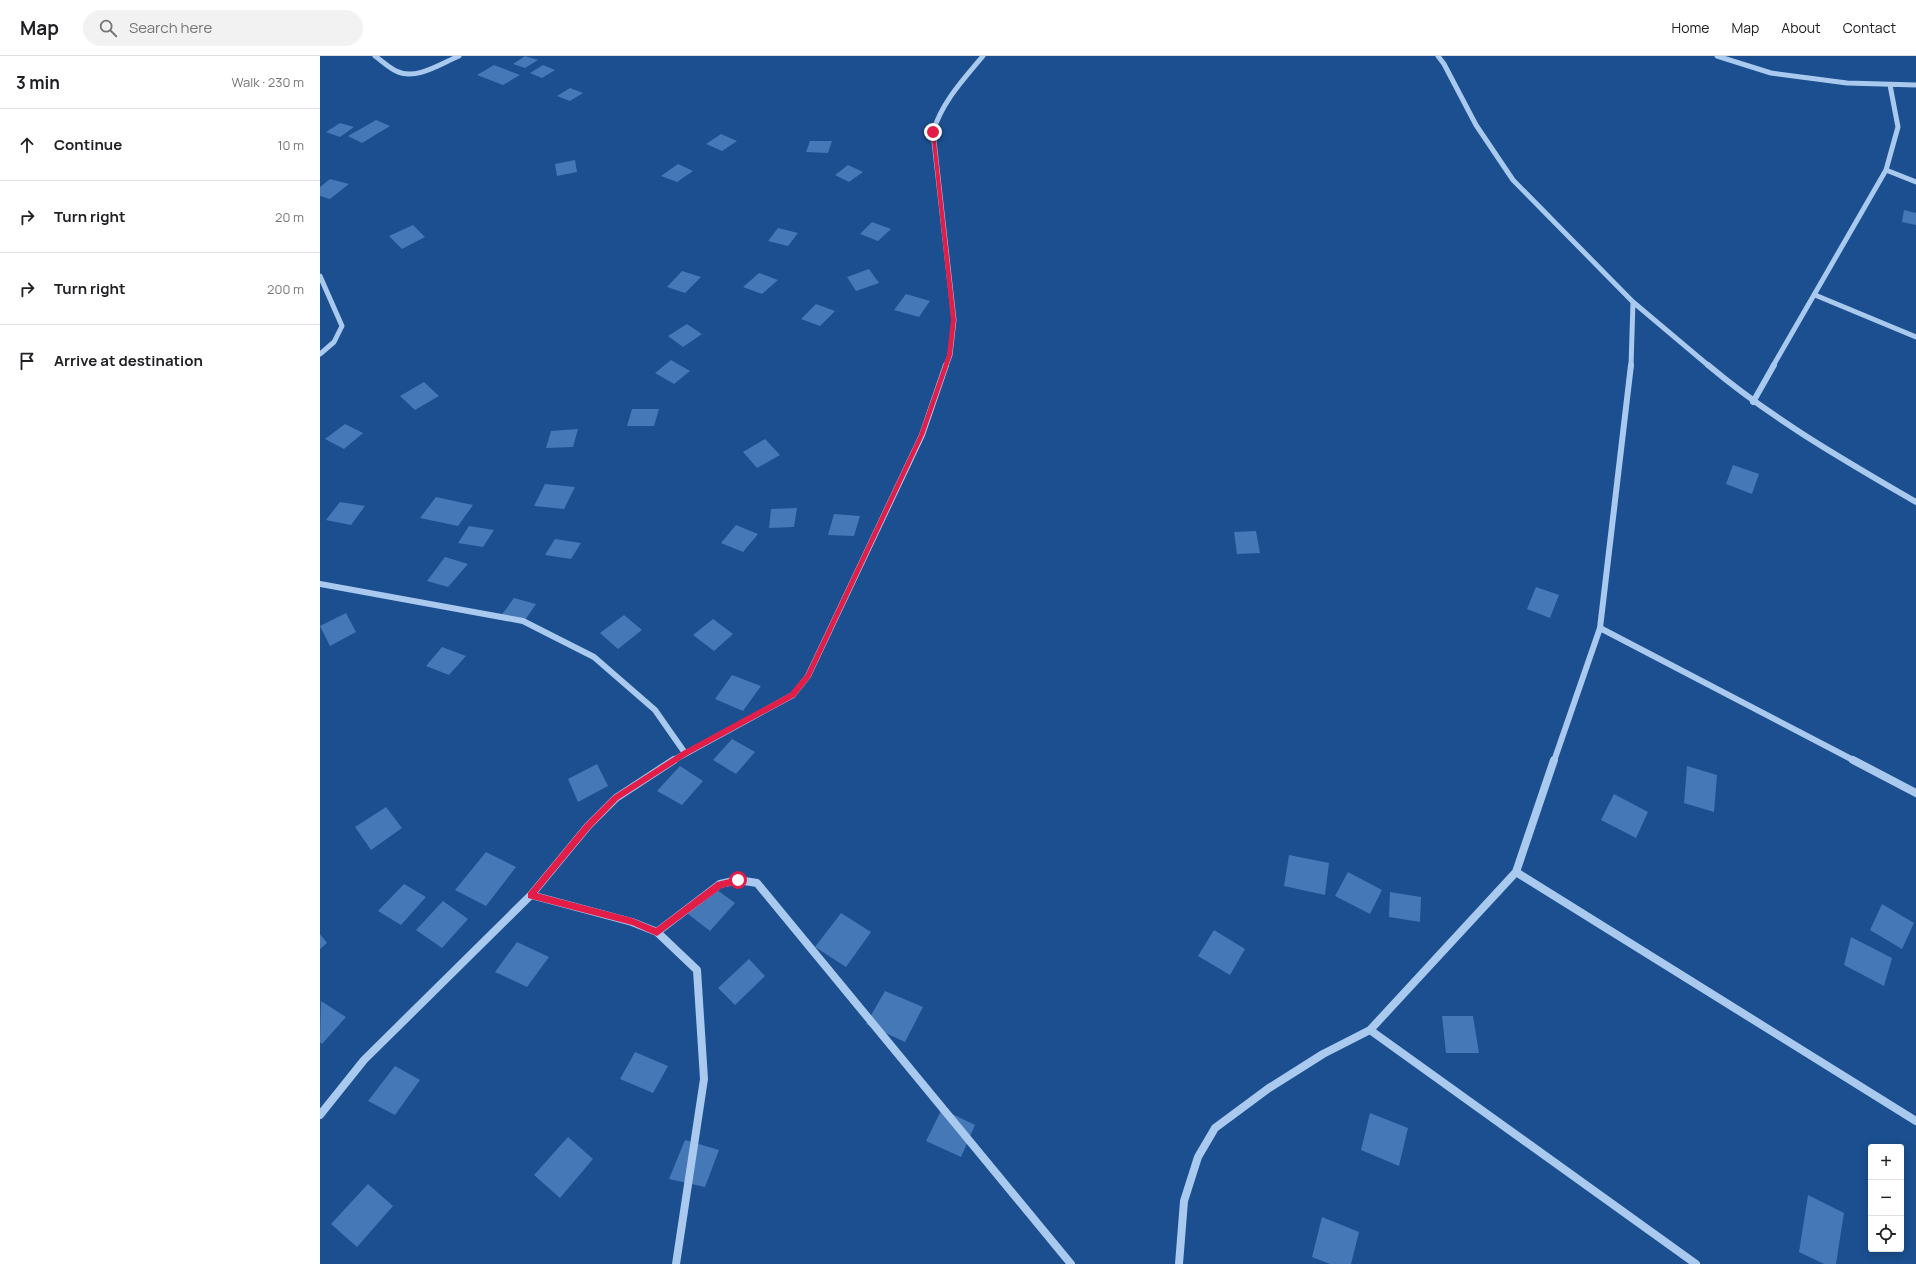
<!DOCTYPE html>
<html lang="en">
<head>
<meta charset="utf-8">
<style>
  body { margin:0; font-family:Manrope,sans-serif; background:#f2f2f2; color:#202124 }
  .controls { position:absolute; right:12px; bottom:12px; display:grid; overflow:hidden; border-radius:4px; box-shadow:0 2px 10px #0003 }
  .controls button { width:36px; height:36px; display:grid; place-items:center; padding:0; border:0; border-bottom:1px solid #e0e0e0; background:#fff; color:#202124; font:20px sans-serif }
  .stop { position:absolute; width:12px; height:12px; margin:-9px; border:3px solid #e11d48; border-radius:50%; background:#fff }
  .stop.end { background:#e11d48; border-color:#fff; box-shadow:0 1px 4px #0008 }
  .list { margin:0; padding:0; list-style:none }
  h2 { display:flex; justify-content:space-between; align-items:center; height:52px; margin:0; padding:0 16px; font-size:17px }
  h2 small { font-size:13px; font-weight:400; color:#757577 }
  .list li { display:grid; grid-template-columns:26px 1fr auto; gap:12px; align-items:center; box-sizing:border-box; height:72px; padding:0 16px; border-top:1px solid #e0e0e0 }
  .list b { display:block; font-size:15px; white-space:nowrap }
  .list em { font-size:13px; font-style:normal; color:#757577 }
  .icon { flex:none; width:22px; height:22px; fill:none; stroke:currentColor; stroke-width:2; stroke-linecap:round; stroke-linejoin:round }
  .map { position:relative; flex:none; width:1596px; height:1208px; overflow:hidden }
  header { display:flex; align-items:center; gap:24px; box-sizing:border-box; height:56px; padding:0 20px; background:#fff; border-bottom:1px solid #e0e0e0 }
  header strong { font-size:19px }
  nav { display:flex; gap:22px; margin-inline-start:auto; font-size:14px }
  .search { width:280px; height:36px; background:#f2f2f2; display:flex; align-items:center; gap:10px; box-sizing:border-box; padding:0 14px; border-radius:22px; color:#757577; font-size:15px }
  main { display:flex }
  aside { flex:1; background:#fff }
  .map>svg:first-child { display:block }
</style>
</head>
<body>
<header>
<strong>Map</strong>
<div class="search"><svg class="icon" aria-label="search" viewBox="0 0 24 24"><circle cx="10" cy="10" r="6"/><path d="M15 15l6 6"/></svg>Search here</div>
<nav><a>Home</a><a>Map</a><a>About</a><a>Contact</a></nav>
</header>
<main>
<aside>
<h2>3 min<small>Walk · 230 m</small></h2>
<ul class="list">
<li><svg class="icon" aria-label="ahead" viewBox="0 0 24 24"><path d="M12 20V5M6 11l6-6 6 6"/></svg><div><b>Continue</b></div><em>10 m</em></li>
<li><svg class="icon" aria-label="right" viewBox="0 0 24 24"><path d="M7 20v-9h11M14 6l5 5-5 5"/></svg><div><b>Turn right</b></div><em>20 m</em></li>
<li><svg class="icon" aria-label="right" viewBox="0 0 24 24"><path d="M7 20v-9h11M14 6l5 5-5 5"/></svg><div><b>Turn right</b></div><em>200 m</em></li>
<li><svg class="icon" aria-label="arrive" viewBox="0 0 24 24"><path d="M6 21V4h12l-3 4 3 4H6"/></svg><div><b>Arrive at destination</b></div></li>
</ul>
</aside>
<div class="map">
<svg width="1596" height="1208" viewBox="0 0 1596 1208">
  <rect width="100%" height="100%" fill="#1b4f8f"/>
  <path fill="#4478b7" d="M205,0l13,4 -13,8 -12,-4z
    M174,9l26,10 -17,10 -26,-10z
    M223,9l12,5 -13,8 -12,-5z
    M250,32l13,5 -13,8 -13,-5z
    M56,64l14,6 -28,17 -14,-7z
    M20,67l14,4 -14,10 -14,-5z
    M401,78l16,7 -15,10 -16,-7z
    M490,85h22l-4,12 -22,-1z
    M255,104l2,12 -20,4 -2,-12z
    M358,108l15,7 -16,11 -16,-6z
    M528,109l15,7 -14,10 -14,-7z
    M10,123l19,5 -19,15 -10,-3v-9z
    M1584,154l12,3v12l-14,-3z
    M552,166l19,7 -13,12 -18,-7z
    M93,169l12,12 -23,12 -13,-13z
    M458,172l20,5 -10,13 -20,-5z
    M549,213l10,14 -23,8 -9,-14z
    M362,215l19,6 -16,16 -18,-6z
    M439,217l19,7 -16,14 -19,-7z
    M586,238l24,7 -11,16 -25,-7z
    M496,248l19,7 -15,15 -19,-7z
    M367,268l15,10 -19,13 -15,-11z
    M351,304l19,11 -16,13 -19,-11z
    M104,326l15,14 -24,14 -15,-14z
    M312,353h27l-5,17h-27z
    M25,368l18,9 -19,16 -19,-10z
    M258,373l-5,18 -27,1 5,-17z
    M445,383l15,16 -23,13 -14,-16z
    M1413,409l26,9 -7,20 -26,-10z
    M225,428l30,3 -11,22 -30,-3z
    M116,441l37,8 -15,21 -38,-8z
    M20,446l25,4 -14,19 -25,-5z
    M477,452l-3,19 -25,1 2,-19z
    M514,458l26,2 -6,20 -26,-1z
    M416,469l22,9 -15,18 -22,-9z
    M149,470l25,4 -11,17 -25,-4z
    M936,475l4,22 -23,1 -3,-22z
    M235,483l26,4 -10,16 -26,-4z
    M125,501l23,7 -20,23 -21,-6z
    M1216,531l23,8 -9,23 -23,-9z
    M194,542l22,6 -13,19 -23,-6z
    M26,557l10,19 -26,14 -10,-20z
    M304,559l18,15 -24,19 -18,-16z
    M393,563l20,15 -19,17 -21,-16z
    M122,591l24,9 -17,19 -23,-9z
    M412,619l29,11 -18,25 -28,-12z
    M412,683l23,13 -19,22 -23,-14z
    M277,708l11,22 -30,16 -10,-23z
    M360,710l23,15 -21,24 -25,-14z
    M1367,710l30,9 -3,37 -30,-9z
    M1294,738l34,18 -12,26 -35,-18z
    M66,751l16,21 -31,22 -16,-23z
    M166,796l30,15 -30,39 -31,-16z
    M969,799l40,8 -4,32 -41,-9z
    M1028,816l34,18 -12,24 -35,-18z
    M84,828l22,13 -25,28 -23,-14z
    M393,831l22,16 -25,28 -22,-17z
    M1070,836l31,5 -1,25 -31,-5z
    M123,845l25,18 -26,29 -26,-18z
    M1562,848l32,19 -12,26 -32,-19z
    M521,857l30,19 -25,35 -31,-20z
    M894,874l31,19 -15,26 -32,-19z
    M0,878l7,9 -7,6z
    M1531,881l41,21 -8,28 -40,-21z
    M197,886l32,15 -22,30 -32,-15z
    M429,903l16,17 -30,29 -17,-17z
    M565,935l38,16 -18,35 -39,-18z
    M1,945l25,16 -24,27 -2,-2z
    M1122,960h31l6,37h-33z
    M315,996l33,14 -15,27 -33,-14z
    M75,1010l25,14 -25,35 -27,-14z
    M622,1053l33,16 -14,32 -35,-16z
    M1050,1057l38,15 -9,38 -38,-16z
    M248,1081l25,22 -33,39 -26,-23z
    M365,1084l34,10 -14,37 -36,-8z
    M48,1128l25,22 -36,41 -26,-23z
    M1488,1139l36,18 -8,51h-12l-25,-12z
    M1002,1161l37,15 -8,32h-21l-18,-7z"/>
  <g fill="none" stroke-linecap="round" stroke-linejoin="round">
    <path stroke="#a9c9ee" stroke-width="5" d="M55,0c7,5 13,11 21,15 20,10 44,-7 63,-15
      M1118,0l6,8 32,61 37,55 120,122 76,64
      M1397,0l54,17 76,10 69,2
      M1566,114l30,12
      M0,220l22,50 -8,16 -14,12
      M1495,239l101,42
      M626,310l4,-11 4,-35 -21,-188c9,-30 30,-52 50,-76
      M1311,310l2,-64
      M1453,310l113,-196 12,-43 -8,-42"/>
    <path stroke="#a9c9ee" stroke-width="6" d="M1388,309c64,54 136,95 208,137
      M1433,346l21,-37
      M0,528l203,37 71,36 61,53 30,43
      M1280,572l255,133
      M352,705l121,-66 15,-19 114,-241 24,-70
      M1234,705l46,-133 31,-263"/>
    <path stroke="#a9c9ee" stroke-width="8" d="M1533,704l63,33
      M1196,816l400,249
      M211,839l101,27 25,10 40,38 7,109 -28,185
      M337,876l63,-48 18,-4 19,3 314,381
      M1050,974l326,234
      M0,1059l44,-55 167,-165 57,-69 28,-28 58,-38
      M859,1208l5,-63 14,-44 17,-29 54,-40 54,-34 47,-24 146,-158 38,-112"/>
  </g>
  <path fill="#e11d48" d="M611,75l4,1 21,188 -4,35 -28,80 -114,243 -15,19 -107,58 -70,45 -28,29 -53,64 95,25 24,10 61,-46 21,-5 2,1v5l-18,5 -65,48 -25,-11 -104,-27v-5l57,-69 28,-28 70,-45 107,-58 16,-19 113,-239 28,-80 4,-35z"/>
</svg>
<div class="controls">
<button>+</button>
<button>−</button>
<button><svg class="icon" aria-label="locate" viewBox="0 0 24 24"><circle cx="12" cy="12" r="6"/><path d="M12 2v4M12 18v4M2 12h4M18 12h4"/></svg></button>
</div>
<div class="stop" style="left:418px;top:824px"></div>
<div class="stop end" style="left:613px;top:76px"></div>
</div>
</main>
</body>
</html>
